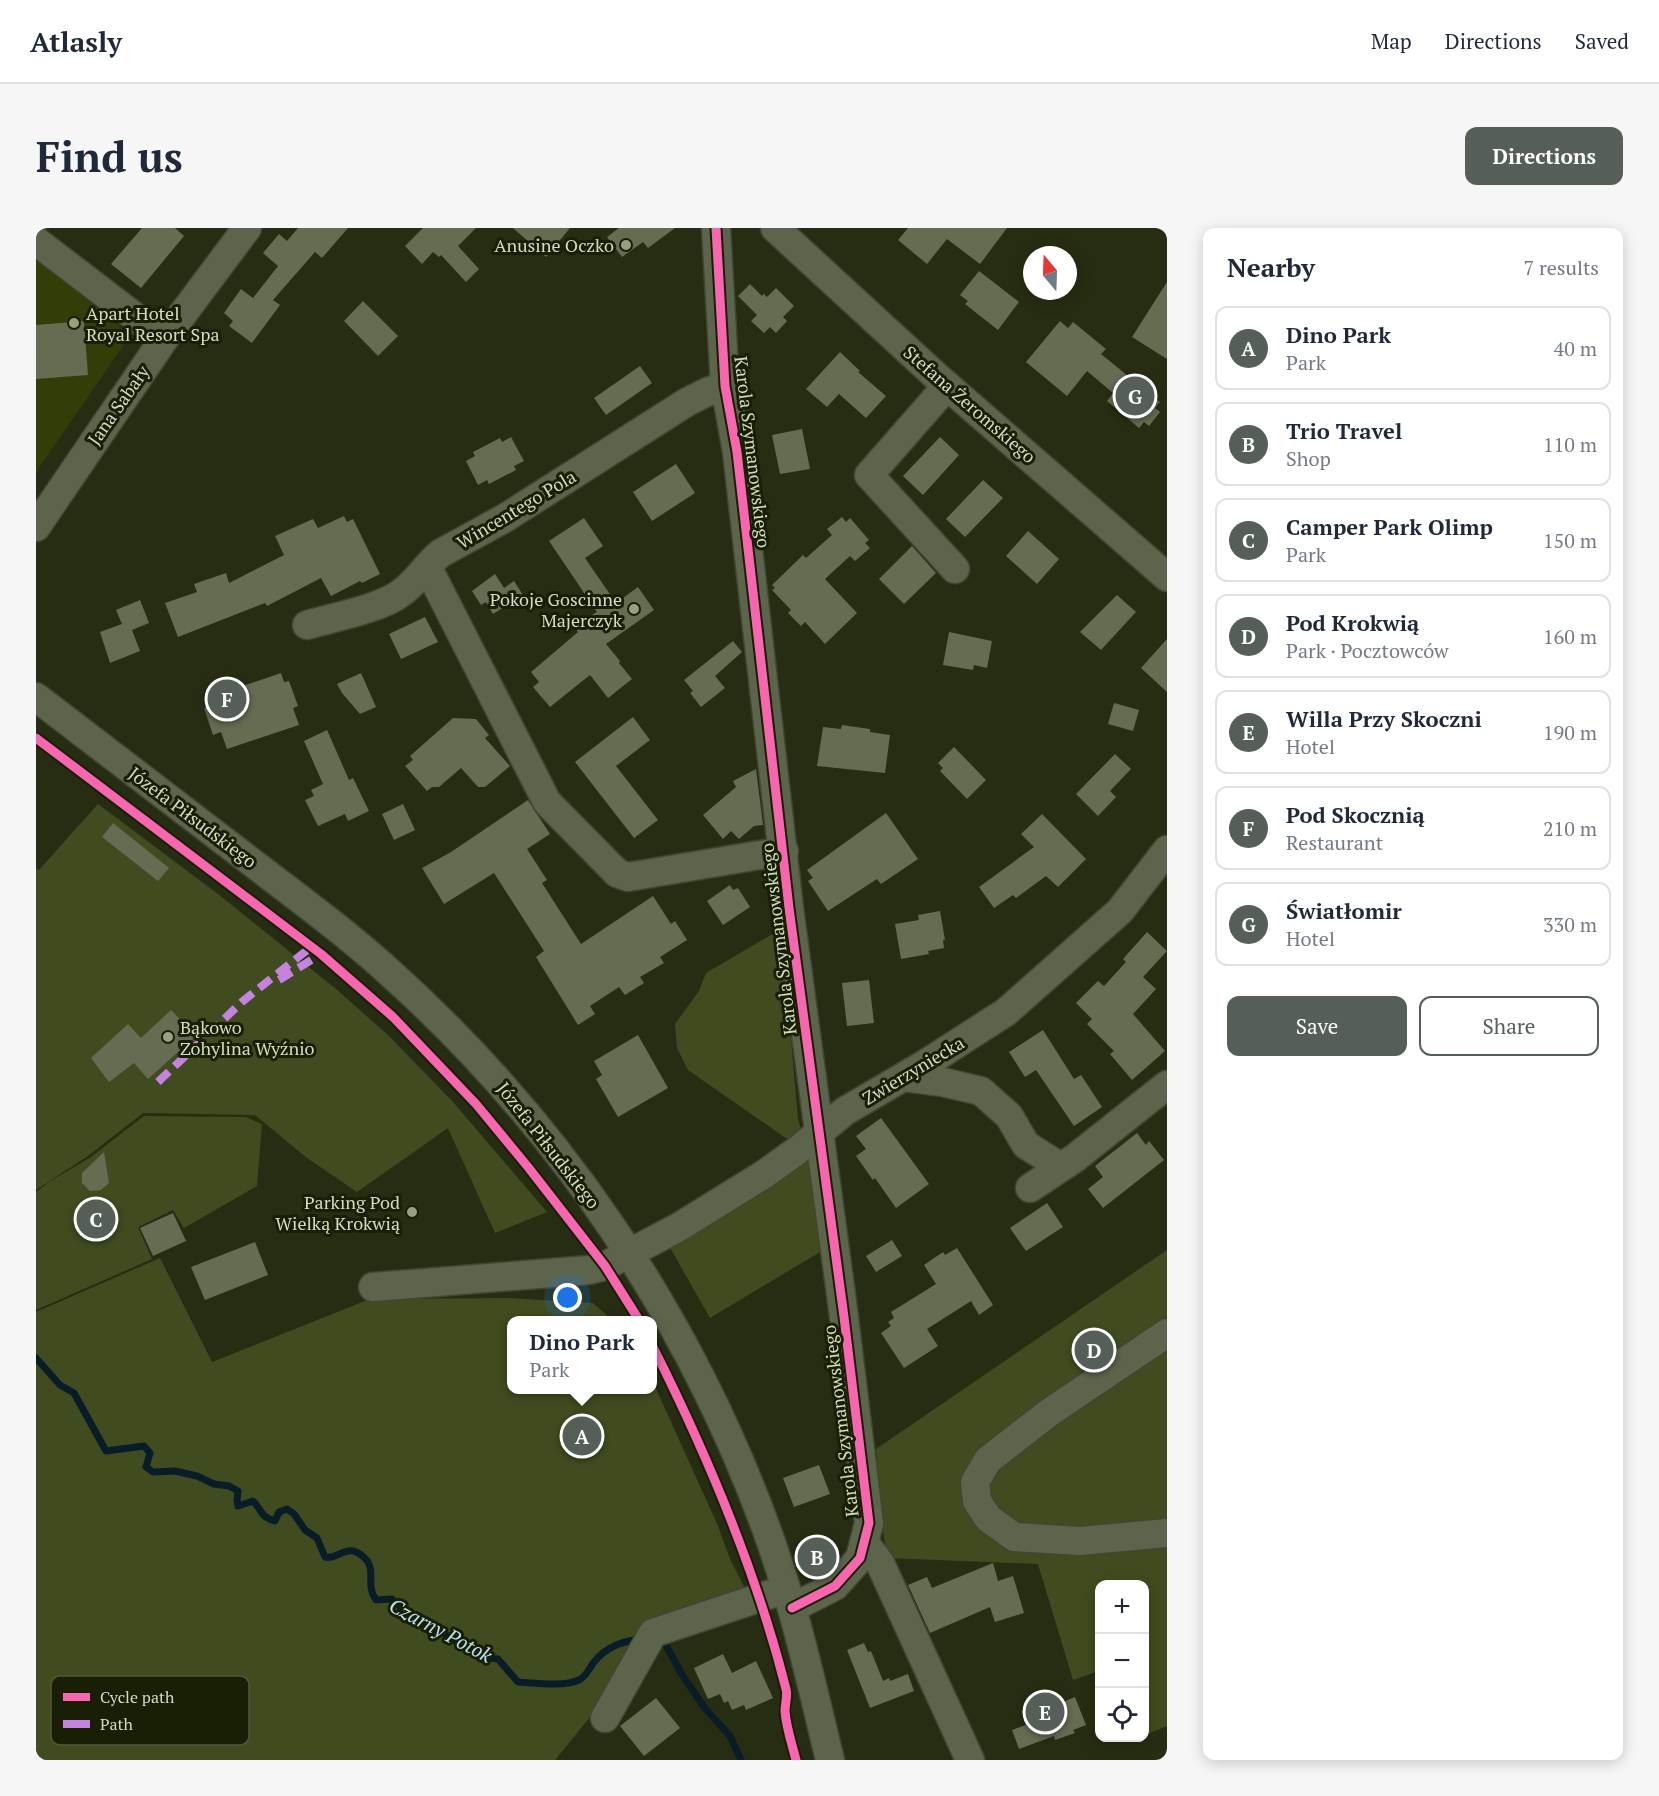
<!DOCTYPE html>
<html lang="en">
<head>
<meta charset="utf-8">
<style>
  body { margin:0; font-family:"PT Serif",serif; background:#f6f6f7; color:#1f2937 }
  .controls { position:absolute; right:18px; bottom:18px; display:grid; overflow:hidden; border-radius:12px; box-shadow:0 3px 15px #0003 }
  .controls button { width:54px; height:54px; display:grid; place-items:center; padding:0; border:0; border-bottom:2px solid #e0e1e3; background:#fff; color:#1f2937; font:30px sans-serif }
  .compass { position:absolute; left:987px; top:18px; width:54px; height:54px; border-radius:50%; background:#fff; box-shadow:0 3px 15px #0003; rotate:341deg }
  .you { position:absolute; left:532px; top:1070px; width:21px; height:21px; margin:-15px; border:4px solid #fff; border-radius:50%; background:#1a73e8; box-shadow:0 0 0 9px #1a73e833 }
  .badge { display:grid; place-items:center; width:39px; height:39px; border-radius:50%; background:#555f58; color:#fff; font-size:20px; font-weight:700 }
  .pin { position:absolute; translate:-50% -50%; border:3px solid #fff; box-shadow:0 2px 6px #0006 }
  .popup { position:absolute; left:471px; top:1088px; width:150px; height:78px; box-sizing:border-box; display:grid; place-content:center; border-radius:12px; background:#fff; filter:drop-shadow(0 2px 4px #0005); font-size:20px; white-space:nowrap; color:#747a83 }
  .popup b { font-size:22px; color:#1f2937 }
  .popup::after { content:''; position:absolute; left:50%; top:100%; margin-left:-12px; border:12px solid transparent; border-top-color:#fff }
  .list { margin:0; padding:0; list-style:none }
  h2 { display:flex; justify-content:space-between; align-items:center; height:78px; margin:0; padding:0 24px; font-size:26px }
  h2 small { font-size:20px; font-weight:400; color:#747a83 }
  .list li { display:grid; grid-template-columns:39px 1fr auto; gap:18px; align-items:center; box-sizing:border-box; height:84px; margin:0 12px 12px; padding:0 12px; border:2px solid #e0e1e3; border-radius:12px }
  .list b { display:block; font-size:22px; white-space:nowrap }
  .list p { margin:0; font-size:20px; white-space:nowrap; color:#747a83 }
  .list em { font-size:20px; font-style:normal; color:#747a83 }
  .actions { display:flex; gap:12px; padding:18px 24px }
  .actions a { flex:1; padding:14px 0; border:2px solid #555f58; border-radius:12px; text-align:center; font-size:21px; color:#555f58 }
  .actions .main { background:#555f58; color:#fff }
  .icon { flex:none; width:33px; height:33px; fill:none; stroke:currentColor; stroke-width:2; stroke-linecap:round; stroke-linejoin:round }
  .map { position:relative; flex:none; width:1131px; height:1532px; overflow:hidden; border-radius:12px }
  header { display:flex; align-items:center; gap:36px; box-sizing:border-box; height:84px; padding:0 30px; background:#fff; border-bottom:2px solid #e0e1e3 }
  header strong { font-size:28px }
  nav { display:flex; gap:33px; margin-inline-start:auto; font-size:21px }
  .intro { display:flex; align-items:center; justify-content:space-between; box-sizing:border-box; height:144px; padding:0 36px }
  h1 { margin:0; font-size:42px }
  .button { padding:15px 27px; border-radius:12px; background:#555f58; color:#fff; font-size:21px; font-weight:700 }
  main { display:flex; gap:36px; padding:0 36px }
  aside { flex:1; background:#fff; border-radius:12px; box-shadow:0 3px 15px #0003 }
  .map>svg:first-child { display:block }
</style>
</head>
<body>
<header>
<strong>Atlasly</strong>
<nav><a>Map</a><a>Directions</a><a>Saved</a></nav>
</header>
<div class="intro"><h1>Find us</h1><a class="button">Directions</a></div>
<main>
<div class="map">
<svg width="1131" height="1532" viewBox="0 0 1131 1532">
  <rect width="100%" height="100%" fill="#272d12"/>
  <path fill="#323e08" d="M0,29l87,73 2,13 -89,129z"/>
  <path fill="#404c1f" d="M62,576l120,90 118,95 53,47 64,66 94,110 -52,21 -47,-105 -91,64 -50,-34 -52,-43 -112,-2 -55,43 -52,34v-322l3,2z
    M740,704l6,7 16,180 3,10 -11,12 -102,-71 -11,-22 -2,-24 24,-33 7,-18z
    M108,888l101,1 17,7 -5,62 -73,42 -11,-18 -35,17 14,32 -116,51v-118l13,-10 42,-25z
    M756,926l20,4 13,91 -115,69 -42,-74z
    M1131,1022v476l-22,9 -1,-151h-44l-1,87 -26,9 -35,-116 -150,-6 -6,-32 -6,-77z
    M124,1030l52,104 158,-63 138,-1 85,5 19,17h-100v70h140l1,-8 65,144 12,33 23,45 -104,41 -94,115h-519v-448z"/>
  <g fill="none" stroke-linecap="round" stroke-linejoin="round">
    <path stroke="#091d28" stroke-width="7" d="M0,1130l24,27 14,8 32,58 38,-5 6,7 -4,14 7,5 22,-1 22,5 17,8 15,2 9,5 -1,10 1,5 15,-5c10,10 6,15 22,20l4,-9 8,-3 7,5 11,16 12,8 8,19c10,2 14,-5 23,-6 9,-2 20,8 22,16 3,11 -3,20 6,33l16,-1c7,5 10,12 17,16 8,6 18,7 26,12 19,13 40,31 63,32l20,23c17,1 46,5 61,-2 8,-4 10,-12 15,-18 12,-15 27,-20 45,-23
      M622,1411l9,8 14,26 23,34 26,29 11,24"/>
  </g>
  <path fill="#656c52" d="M106,0h33l9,8 -43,52 -30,-24z
    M262,0h50l-26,30 -7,-6 -42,48 7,5 -28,38 -23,-17 4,-5 -9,-8 17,-24 12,9 25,-32 -15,-13 16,-19 8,7z
    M387,0h53l-18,18 21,23 -13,13 -25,-27 -2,2 -6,-5 -11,12 -17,-18z
    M477,0h57l-24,29z
    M583,0h56l-27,20 -5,-6 -21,15 -15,-20z
    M872,0h99l-27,36 -33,-25 -20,25 -29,-24z
    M943,43l40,31 -21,28 -33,-26 3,-3 -8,-6z
    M1131,54v77l-35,-22z
    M714,56l12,12 2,-2 3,3 9,-9 18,18 -11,11 4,4 -11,12 -6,-6 -6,6 -13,-12 6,-6 -19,-19z
    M327,73l35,35 -20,20 -34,-35z
    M48,93l4,54 -52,4v-54z
    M1024,93l8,7 5,-6 33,27 -5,5 59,48 -5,6 5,4 -11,14 -5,-4 -5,6 -32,-27 6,-8 -26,-22 -20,25 -41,-34z
    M804,124l20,19 -2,1 28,24 -20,22 -27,-24 -12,13 -21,-18z
    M604,138l12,17 -46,32 -12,-17z
    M766,201l8,40 -30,5 -8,-39z
    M475,209l13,24 -10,5 2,4 -27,14 -2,-4 -9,5 -12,-24 9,-5 -2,-4 27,-14 2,4z
    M904,209l19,18 -36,40 -20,-19z
    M640,236l19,29 -43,28 -19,-29z
    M947,252l20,18 -38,39 -19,-18z
    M308,288l3,6 6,-3 27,55 -18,9 -2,-2 -29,15 -10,-18 -54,28 -2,-3 -87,34 -13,-34 32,-11 -3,-8 32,-11 3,10 55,-28 -9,-19 38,-17 5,9z
    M806,289l4,5 4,-4 19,22 -4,3 5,5 -15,13 -5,-5 -25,23 32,34 -32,31 -20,-22 -4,4 -13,-13 3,-3 -19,-20 3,-2 -3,-3 31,-30 3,3 26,-23 -5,-6z
    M548,290l19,28 -18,12 31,45 22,-16 16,23 -48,34 14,17 -1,2 13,16 -24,19 -18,-23 -40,32 -17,-20 6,-5 -8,-10 47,-40 -4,-7 23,-13 -48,-71z
    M992,303l31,28 -22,25 -31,-28z
    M876,318l24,27 -32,31 -25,-25z
    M459,346l9,14 10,-7 9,14 -30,19 -7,-12 -5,3 -9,-14z
    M1081,367l19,17 -35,38 -21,-18z
    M104,372l9,23 -17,7 8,21 -30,12 -10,-31 22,-8 -6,-14z
    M389,389l13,25 -37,17 -12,-25z
    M913,404l43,9 -5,27 -13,-3 -1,5 -30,-5z
    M1131,411v53l-26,-24z
    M697,413l9,11 -27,24 10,12 -24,19 -11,-14 3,-2 -9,-11z
    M245,445l3,9 5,-1 9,25 -5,2 6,17 -72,24 -6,-17 -8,3 -9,-27 8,-3 -2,-8z
    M325,445l15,34 -16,7 -18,-21 -5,-9z
    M1078,475l25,7 -6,21 -25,-7z
    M597,489l17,23 -34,26 42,54 -24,18 -59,-76z
    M417,490l23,1 13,16 -4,3 25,28 -25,21h-7l-17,-19 -22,19h-7l-5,4 -22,-25 8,-6 -3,-4z
    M806,497l28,4v3l20,3 -5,38 -68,-7 6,-39 18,2z
    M291,502l22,50 4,-2 16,33 -21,10 -3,-7 -27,12 -13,-26 9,-4 -3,-6 12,-6 -19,-43z
    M918,519l32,33 -19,19 -27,-28 3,-3 -5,-5z
    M1079,526l16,15 -21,22 6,6 -18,19 -22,-22z
    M720,541l7,56 -9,1 -15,13 -8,-8 -8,8 -20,-24 33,-28 -3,-6z
    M492,572l22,34 -23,15 20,31 -5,3 39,61 72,-48 18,28 4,-3 12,19 -27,17 4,6 -24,14 4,6 -19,12 -6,-8 -29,19 5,8 -17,11 -42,-68 8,-6 -50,-78 -50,31 -22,-36 29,-16z
    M367,576l12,26 -21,10 -12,-26z
    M850,585l32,46 -37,25 -4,-5 -49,32 -20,-30 5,-3 -6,-8z
    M1006,586l44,45 -28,28 -12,-11 -30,22 -3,-3 -19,13 -15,-21 55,-40 -13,-13z
    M77,595l56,45 -11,13 -56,-44z
    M694,657l3,5 5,-2 12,19 -27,18 -16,-24z
    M904,683l5,29h-2l1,8 -16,3 1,3 -28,5 -6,-35 24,-4 -1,-5z
    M1111,704l20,19 -24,26 13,12 -23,25 32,37 -33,29 -22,-26 4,-3 -27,-27 5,-5 -16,-16 22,-22 6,5 22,-24 -3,-3z
    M833,752l5,43 -27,3 -5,-43z
    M135,782l25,26 -48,43 -14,-16 -25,19 -18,-24 37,-34 13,14z
    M1007,802l31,49 7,-4 21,32 -28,19 -38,-56 -11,7 -16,-25z
    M602,807l30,53 -50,29 -22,-38 6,-4 -8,-14z
    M845,890l48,66 -33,24 -21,-30 -2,2 -17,-24 10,-7 -10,-13z
    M1101,905l9,12 3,-4 15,19 -61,48 -15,-19 15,-12 -8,-11z
    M68,924l5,31 -8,7 -11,1 -8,-8v-10z
    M1011,975l16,24 -37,24 -16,-23z
    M137,985l13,28 -33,15 -13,-28z
    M856,1012l10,16 -26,16 -10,-16z
    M219,1014l13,33 -63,25 -14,-33z
    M921,1020l36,57 -14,10 -8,-14 -44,28 11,17 -34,22 -23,-35 10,-7 -3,-4 6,-4 -3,-6 45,-28 -12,-19 19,-13 2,3z
    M783,1237l11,29 -36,13 -11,-29z
    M957,1335l5,18 15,-5 11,37 -29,9 -5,-15 -60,26 -22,-48 19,-8 5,11z
    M828,1415l4,9 3,-1 12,30 6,-3 1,3 18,-7 6,17 -44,17 -23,-58z
    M687,1426l9,19 24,-12 17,37 -27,12 -2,-5 -12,5 -4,-9 -4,2 -4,-9 -12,5 -14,-31z
    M1039,1469l11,28 -13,5 2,3 -20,7 -1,-4 -35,13 -7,-19 16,-6 -3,-8 4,-2 -2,-6 29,-10 2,6z
    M620,1470l24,30 -36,28 -24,-30z"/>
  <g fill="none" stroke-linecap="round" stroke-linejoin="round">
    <g stroke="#404631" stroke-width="31">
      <path id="minor" d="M680,0l9,158 12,66 52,456 55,409 25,206 -9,35 -25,28 -43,22
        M739,0l161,148 231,201
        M0,13l128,98
        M911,158l-78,89 86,94
        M0,299l128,-188 83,-111
        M390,340l6,8 115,226 70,71 11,4 156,-26
        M271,397c27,-8 73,-16 94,-32 16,-11 25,-28 40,-40l64,-35 182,-116 20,-10 18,-6
        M0,469c73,56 146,111 218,167 46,35 92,69 134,107 170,152 300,344 378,557 28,76 45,154 64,232
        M867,849l39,5 39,9 28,25 17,29 35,22
        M994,960l45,-30 92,-73
        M337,1059l216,-17 16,-4 74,-39 84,-52 35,-25 47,-39 77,-45 84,-54 114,-101 47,-61
        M1131,1105l-117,79 -62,48 -13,22 2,19 11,17 26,19 66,4 87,-8
        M828,1314l16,21 90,197
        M569,1490l48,-85 133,-44"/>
    </g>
    <use href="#minor" stroke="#5d644c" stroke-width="28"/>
    <path stroke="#c483df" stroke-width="8" stroke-dasharray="15 8" stroke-linecap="butt" d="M243,752l42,-26
      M122,854l85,-81 68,-54"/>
    <g stroke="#181f04" stroke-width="13">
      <path id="cycleway" d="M680,0l9,158 12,66 52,456 55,409 25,206 -9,35 -25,28 -43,22
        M0,510l285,216 72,63 83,87 52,63 77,99 34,54
        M616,1117c55,109 104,225 134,344 2,7 -1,14 -1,22 1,16 7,33 11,49"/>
    </g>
    <use href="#cycleway" stroke="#f766af" stroke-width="9"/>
  </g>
  <g fill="#97a081" stroke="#181f04" stroke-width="2">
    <circle cx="590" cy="17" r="6"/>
    <circle cx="38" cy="95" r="6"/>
    <circle cx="598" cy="381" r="6"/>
    <circle cx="132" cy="809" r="6"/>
    <circle cx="376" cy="984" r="6"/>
  </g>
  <g text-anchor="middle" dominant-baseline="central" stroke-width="6" stroke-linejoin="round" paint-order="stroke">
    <g font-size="18" fill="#d3debd" stroke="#181f04" text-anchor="end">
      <text x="578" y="17">Anusine Oczko</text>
      <text x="50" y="85" text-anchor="start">Apart Hotel<tspan x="50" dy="21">Royal Resort Spa</tspan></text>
      <text x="586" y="371">Pokoje Goscinne<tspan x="586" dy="21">Majerczyk</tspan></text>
      <text x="144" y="799" text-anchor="start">Bąkowo<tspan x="144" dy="21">Zohylina Wyźnio</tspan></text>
      <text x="364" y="974">Parking Pod<tspan x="364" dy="21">Wielką Krokwią</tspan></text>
    </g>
    <g font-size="18" fill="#d3debd" stroke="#181f04">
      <text transform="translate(934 176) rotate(41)">Stefana Żeromskiego</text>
      <text transform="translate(82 177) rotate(-55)">Jana Sabały</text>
      <text transform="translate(717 224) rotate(83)">Karola Szymanowskiego</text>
      <text transform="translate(480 281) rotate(-31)">Wincentego Pola</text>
      <text transform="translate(157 589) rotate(37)">Józefa Piłsudskiego</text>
      <text transform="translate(742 711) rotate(-97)">Karola Szymanowskiego</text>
      <text transform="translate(877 842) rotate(-31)">Zwierzyniecka</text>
      <text transform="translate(513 917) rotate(52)">Józefa Piłsudskiego</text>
      <text transform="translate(804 1193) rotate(-97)">Karola Szymanowskiego</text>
    </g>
    <g font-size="20" font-style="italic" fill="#bde0fb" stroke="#181f04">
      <text transform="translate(405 1402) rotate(28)">Czarny Potok</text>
    </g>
  </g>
  <rect x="15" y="1448" width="198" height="69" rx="9" fill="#181f04" stroke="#50583c" stroke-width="1.5"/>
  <rect x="27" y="1465" width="27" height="8" fill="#f766af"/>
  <rect x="27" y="1492" width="27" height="8" fill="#c483df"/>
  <g font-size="16" fill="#d3debd">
    <text x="64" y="1475">Cycle path</text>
    <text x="64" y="1502">Path</text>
  </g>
</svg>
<div class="controls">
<button>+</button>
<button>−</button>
<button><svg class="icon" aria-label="locate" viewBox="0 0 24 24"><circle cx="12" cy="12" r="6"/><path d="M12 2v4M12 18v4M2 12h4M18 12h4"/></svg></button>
</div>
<svg class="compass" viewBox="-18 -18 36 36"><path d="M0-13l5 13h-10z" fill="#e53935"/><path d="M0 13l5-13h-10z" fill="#747a83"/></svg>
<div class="you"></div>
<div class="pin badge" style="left:546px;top:1208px">A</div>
<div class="popup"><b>Dino Park</b>Park</div>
<div class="pin badge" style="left:781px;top:1329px">B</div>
<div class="pin badge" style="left:60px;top:991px">C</div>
<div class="pin badge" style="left:1058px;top:1122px">D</div>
<div class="pin badge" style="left:1009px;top:1484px">E</div>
<div class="pin badge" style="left:191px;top:471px">F</div>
<div class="pin badge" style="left:1099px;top:168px">G</div>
</div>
<aside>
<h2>Nearby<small>7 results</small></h2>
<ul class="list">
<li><span class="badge">A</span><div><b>Dino Park</b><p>Park</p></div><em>40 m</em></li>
<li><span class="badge">B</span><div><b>Trio Travel</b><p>Shop</p></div><em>110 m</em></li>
<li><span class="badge">C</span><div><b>Camper Park Olimp</b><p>Park</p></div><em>150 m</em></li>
<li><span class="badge">D</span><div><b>Pod Krokwią</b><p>Park · Pocztowców</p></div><em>160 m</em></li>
<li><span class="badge">E</span><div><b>Willa Przy Skoczni</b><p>Hotel</p></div><em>190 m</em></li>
<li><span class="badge">F</span><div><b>Pod Skocznią</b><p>Restaurant</p></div><em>210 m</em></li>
<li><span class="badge">G</span><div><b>Światłomir</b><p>Hotel</p></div><em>330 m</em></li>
</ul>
<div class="actions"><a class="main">Save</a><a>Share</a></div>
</aside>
</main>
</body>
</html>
